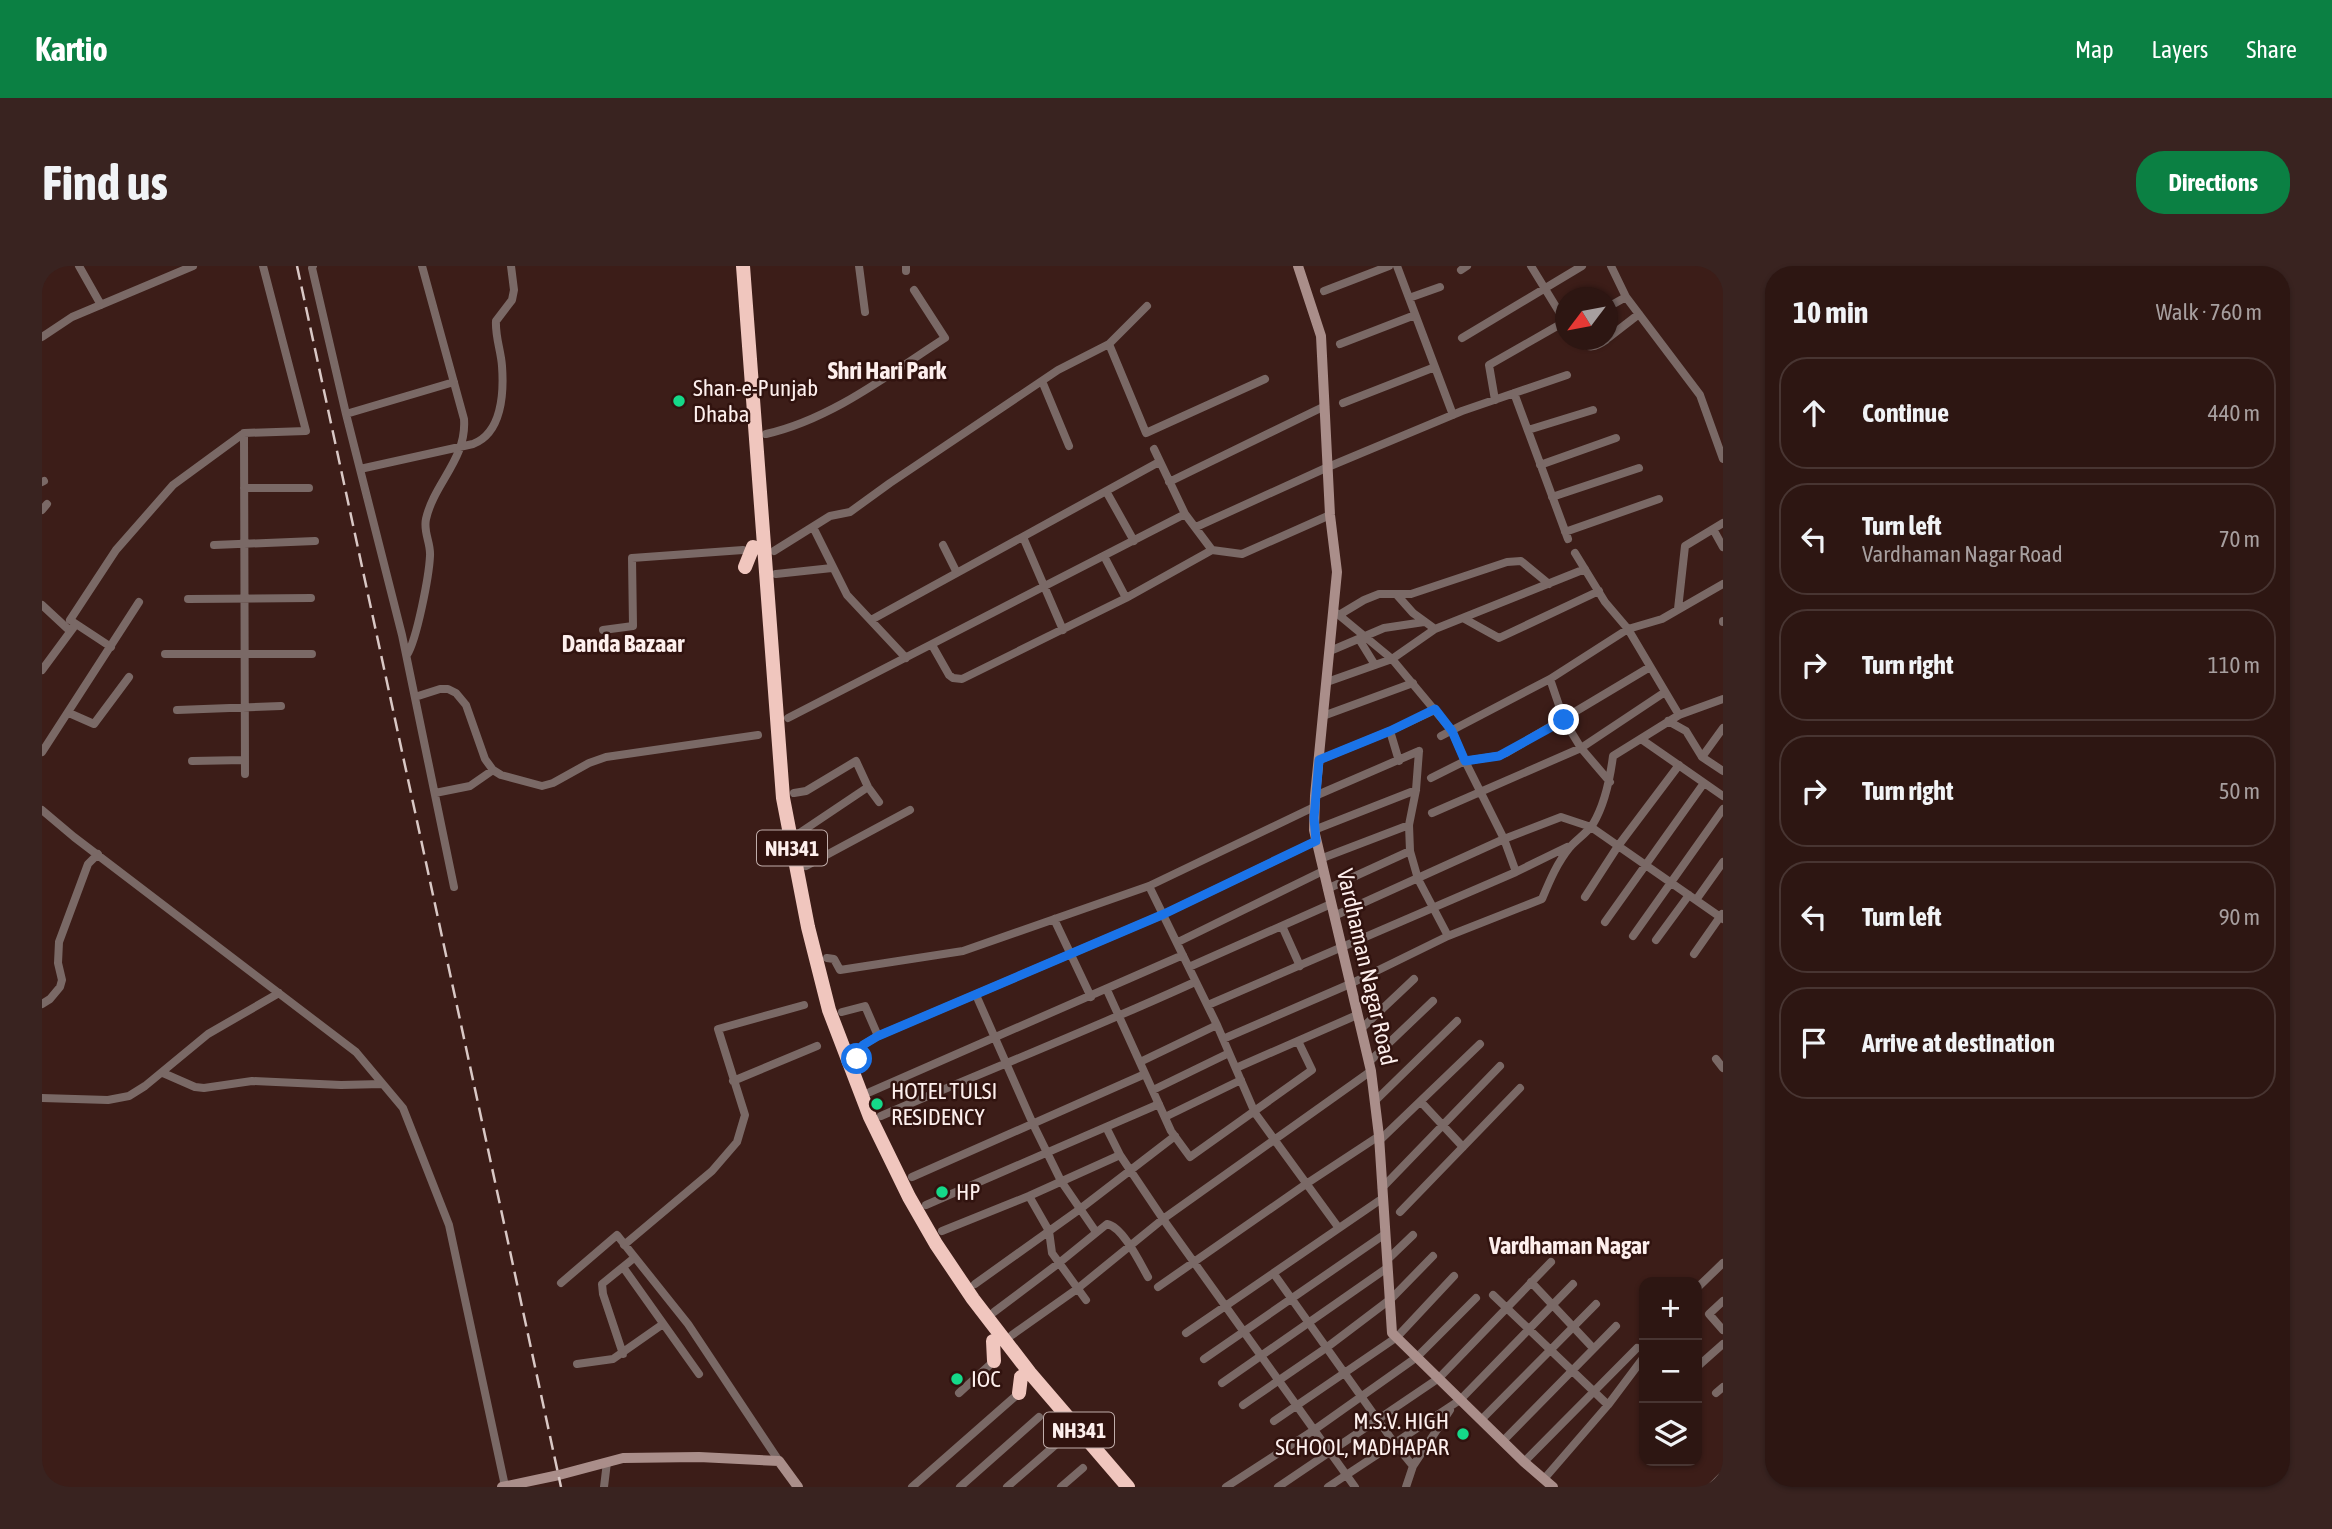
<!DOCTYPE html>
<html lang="en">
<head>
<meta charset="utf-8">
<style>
  body { margin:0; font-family:"Asap Condensed",sans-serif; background:#392320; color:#f1f3f6 }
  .controls { position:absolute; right:21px; bottom:21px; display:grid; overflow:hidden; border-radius:14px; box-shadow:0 2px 5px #0004 }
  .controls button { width:63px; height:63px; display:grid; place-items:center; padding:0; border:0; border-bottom:2px solid #483532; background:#2d1612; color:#f1f3f6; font:35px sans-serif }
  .compass { position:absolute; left:1513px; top:21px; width:63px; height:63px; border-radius:50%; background:#2d1612; box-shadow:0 2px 5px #0004; rotate:238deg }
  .stop { position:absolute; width:21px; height:21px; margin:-16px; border:5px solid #1a73e8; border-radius:50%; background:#fff }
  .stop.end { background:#1a73e8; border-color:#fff; box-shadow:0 2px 7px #0008 }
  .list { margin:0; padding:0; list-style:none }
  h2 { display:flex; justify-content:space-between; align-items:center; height:91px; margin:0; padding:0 28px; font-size:30px }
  h2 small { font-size:23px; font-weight:400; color:#a79f9f }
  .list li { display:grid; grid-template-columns:46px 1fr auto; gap:21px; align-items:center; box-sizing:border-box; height:112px; margin:0 14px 14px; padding:0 14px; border:2px solid #483532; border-radius:28px }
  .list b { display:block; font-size:26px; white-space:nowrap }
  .list p { margin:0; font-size:23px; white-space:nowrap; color:#a79f9f }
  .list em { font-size:23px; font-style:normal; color:#a79f9f }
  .icon { flex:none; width:38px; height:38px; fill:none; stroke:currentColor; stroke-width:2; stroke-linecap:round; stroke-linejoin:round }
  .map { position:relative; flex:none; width:1681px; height:1221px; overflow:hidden; border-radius:28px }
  header { display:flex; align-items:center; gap:42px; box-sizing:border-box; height:98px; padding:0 35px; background:#0b8043; color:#fff }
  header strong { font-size:33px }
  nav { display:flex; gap:38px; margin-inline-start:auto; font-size:24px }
  .intro { display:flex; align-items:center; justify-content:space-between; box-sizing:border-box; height:168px; padding:0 42px }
  h1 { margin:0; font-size:49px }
  .button { padding:18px 32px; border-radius:28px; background:#0b8043; color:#fff; font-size:24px; font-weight:700 }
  main { display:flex; gap:42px; padding:0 42px }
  aside { flex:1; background:#2d1612; border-radius:28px; box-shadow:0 2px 5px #0004 }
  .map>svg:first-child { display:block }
</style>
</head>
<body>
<header>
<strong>Kartio</strong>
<nav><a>Map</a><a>Layers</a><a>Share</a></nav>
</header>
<div class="intro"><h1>Find us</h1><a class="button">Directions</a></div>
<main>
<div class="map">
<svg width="1681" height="1221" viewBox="0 0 1681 1221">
  <rect width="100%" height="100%" fill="#3c1d18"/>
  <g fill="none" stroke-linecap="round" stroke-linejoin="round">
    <path stroke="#7a6966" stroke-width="8" d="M37,0l22,39
      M271,0l-1,2 34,146 56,221 52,252
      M817,0l6,46
      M864,0v5
      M1355,0l56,149
      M1489,0l35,57
      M1569,0l15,31 74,98 23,64
      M1419,4l6,-4
      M1282,25l65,-25
      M1367,32l31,-11
      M1566,41l18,-10
      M0,71l30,-20 121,-51
      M1420,72l120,-72
      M1566,72l31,-24
      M1537,74c9,10 17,7 27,0
      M1067,78l37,89 119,-54
      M1298,78l75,-29
      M1000,115l27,65
      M1472,127l54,146
      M1453,134l-6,-35 77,-44
      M1301,137l92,-36
      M304,148l108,-32
      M1486,164l65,-20
      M202,167l1,341
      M724,168c66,-15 123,-60 179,-96l-31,-48
      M1112,183l31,65 27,36
      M1498,199l76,-27
      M318,203l113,-25c29,-11 31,-51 29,-78 -1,-15 -7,-30 -6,-45l16,-21 2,-10 -3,-24
      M0,216l2,-1
      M1127,216l156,-76
      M202,222h65
      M1064,225l28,50
      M1510,231l87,-29
      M0,244l5,-6
      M771,261l34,68 59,63
      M1154,261l132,-60 134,-56 105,-36
      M1671,263l10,18
      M1523,266l94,-33
      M981,271l40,93
      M172,279l101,-4
      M901,279l14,28
      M732,285l56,-35 20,-4 40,-29 168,-113 51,-26 38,-38
      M1533,287l30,49 23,27 51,86
      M1062,290l22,42
      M734,308l56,-6
      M1355,329l16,18 22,16
      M146,333l123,-1
      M0,339l28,26
      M1636,343l7,-63 38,-23
      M1292,345l58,48 60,72 13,30 39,78 12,33
      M1297,349l25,-15 15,-6h32l96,-32 14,-1 28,23
      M1421,352l36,20 100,-47
      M829,354l288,-158
      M1681,356v-1
      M561,364l30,-4 -1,-68 111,-8
      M1317,373l16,26
      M890,379l17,30 4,3 9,1 164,-81 86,-48 30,4 88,-39
      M69,381l-41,-27 46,-70 57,-65 71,-52 62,-2 -43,-165
      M1288,385l54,-23 40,-6
      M123,388h147
      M365,389c10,-16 22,-79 23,-99 1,-13 -7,-24 -4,-37 8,-36 41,-60 38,-100l-42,-153
      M0,404l34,-46
      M1508,413l14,41 17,28 29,34
      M1285,416l65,-23 43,-30 150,-60
      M373,431l25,-8h8l8,4 10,12 19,54 8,11 8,5 41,11 11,-3 36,-20 17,-6 152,-22
      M135,444l104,-4
      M27,447l25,11 35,-47
      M1281,450l90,-33
      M746,452l397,-204
      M1626,455l18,10 16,26 21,14
      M1348,465l9,30
      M1399,470l109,-57 78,-50 34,-10 61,-35
      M1599,473l82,57
      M1377,485l-3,39 -7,35 1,26 8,28 30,57
      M0,486l97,-150
      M1660,491l21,-29
      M1277,494l71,-29 45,-21
      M150,495l53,-1
      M1389,512l34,-17 33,-5 8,-3 144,-86
      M393,527l35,-7 23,-16
      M752,527l12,-2 50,-30 12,26 11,15
      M1273,530l104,-45
      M0,544l32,27 282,215 47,56 46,117 56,261
      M1390,547l149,-65 84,-56
      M1272,564l102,-40
      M756,568l70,-47
      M1278,593l89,-34
      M764,600l104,-56
      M1107,620l68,139 38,88 83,114
      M1285,623l83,-38
      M1543,631l33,-51 61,-81
      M1654,634l27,-38
      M1292,650l170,-77 57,-22 30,10 132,92
      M1012,653l37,78
      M1563,656l99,-139
      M1240,660l18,40
      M1591,670l90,-127
      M1614,674l33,-45
      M1136,676l145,-71
      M1652,688l28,-40
      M785,692l7,1 6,11 123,-19 186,-65 165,-79
      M1147,701l142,-63
      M1065,724l64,141 19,26 122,-87 -14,-29
      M934,729l57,129 28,57 35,51
      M0,738l8,-5 10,-12 2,-7 -4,-17 1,-21 29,-78 10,-10
      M1166,739l308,-133 51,-25
      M800,746l23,-6 13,30
      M1319,763l53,-50
      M1181,773l127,-55 98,-48 94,-37c8,-19 15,-36 28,-52 7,-8 17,-14 23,-23 12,-20 17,-45 20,-68l66,-41 44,-16
      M815,793l6,-14 15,-9 286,-122 152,-73
      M1674,793l7,9
      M1098,796l77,-37
      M1327,796l64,-61
      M1194,802l121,-53
      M121,807l32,14 9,1 48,-7 89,4 41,-1
      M691,815l84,-35
      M1111,824l76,-37
      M828,826l313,-137
      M0,832l66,2 21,-4 16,-10 63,-52 71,-41
      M1333,835l82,-80
      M1379,836l42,45
      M839,850c105,-45 211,-87 314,-134
      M1123,851l76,-37
      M1064,861l14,28 43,64 192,268
      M1338,874l100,-96
      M870,911l233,-103
      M1340,922l118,-122
      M987,930l20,35 3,22 34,47
      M884,939l233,-101
      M1358,946l120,-124
      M900,965l87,-35 91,-41
      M582,979l88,-74 25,-29 8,-27 -27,-86 86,-24
      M1345,994l26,-25
      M581,1001l76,107
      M1232,1008l121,170 18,22
      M1489,1016l62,66
      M519,1017l56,-48 71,89 91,137
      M933,1018l105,-75 95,-73
      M1116,1021l148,-103 73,-48
      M1655,1022l26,-25
      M1451,1029l115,110
      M1681,1035l-14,13 14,16
      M952,1046l65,-49 48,-39c16,3 33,39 41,53
      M1144,1067l197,-135
      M970,1069l65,-46 86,-70 208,-148
      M581,1088l-20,-60 -1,-10 32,-26
      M1162,1093l181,-125
      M535,1098l36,-5 50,-35
      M1655,1101l26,-23
      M1180,1117l165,-115
      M917,1127l35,-32
      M1674,1127l7,-6
      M1201,1139l83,-57 66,-50 41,-42
      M1439,1154l115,-116
      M1232,1155l123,-84 57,-61
      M1461,1175l113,-115
      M1482,1196l113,-114
      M1502,1213l64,-74 36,-48
      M562,1221l3,-25
      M870,1221l107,-94
      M918,1221l79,-70
      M965,1221l53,-46
      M1019,1221l22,-19
      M1184,1221l88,-57 103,-73 59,-59
      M1236,1221l161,-109 112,-116
      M1286,1221l132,-87 113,-116
      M1364,1221l7,-21 37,-56
      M1669,1221l12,-12"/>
    <path stroke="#aa8e8a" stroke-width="10" d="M1256,0l23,70 9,179 7,57 -22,224 -1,34 57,241 8,65 13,197 132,129 29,25
      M460,1221l57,-12 64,-17 76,-1 80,4 19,26"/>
    <path stroke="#f0c6be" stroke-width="14" d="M701,0l40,532 25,129 21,83 41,107 39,80 27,47 37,55 57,74 98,114
      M703,301l8,-20
      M951,1075l1,20
      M977,1127l2,-16"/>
    <path stroke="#d9c8c5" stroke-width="2.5" stroke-dasharray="14 7" stroke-linecap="butt" d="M255,0l264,1221"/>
  </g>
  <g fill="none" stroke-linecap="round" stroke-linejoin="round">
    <path stroke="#1a73e8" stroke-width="9" d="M815,793l6,-14 15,-9 286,-122 152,-73 -2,-23 5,-58 71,-29 45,-22 17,22 13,30 34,-5 65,-36"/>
  </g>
  <g fill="#15d989" stroke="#31130f" stroke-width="2.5">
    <circle cx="637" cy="135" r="7"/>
    <circle cx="835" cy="838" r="7"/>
    <circle cx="900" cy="926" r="7"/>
    <circle cx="915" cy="1113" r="7"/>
    <circle cx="1421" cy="1168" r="7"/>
  </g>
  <g text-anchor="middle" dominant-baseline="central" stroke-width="5" stroke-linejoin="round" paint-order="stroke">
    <g fill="#31130f" stroke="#c0adaa" stroke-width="2">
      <rect x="715" y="564.5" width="70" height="35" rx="5"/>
      <rect x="1002" y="1146.5" width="70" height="35" rx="5"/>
    </g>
    <g font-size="21" font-weight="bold" fill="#fdefed">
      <text x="750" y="582">NH341</text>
      <text x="1037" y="1164">NH341</text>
    </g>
    <g font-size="23" fill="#fdefed" stroke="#31130f" text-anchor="start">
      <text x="651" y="122">Shan-e-Punjab<tspan x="651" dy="26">Dhaba</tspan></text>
      <text x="849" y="825">HOTEL TULSI<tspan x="849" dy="26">RESIDENCY</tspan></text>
      <text x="914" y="926">HP</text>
      <text x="929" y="1113">IOC</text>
      <text x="1407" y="1155" text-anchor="end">M.S.V. HIGH<tspan x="1407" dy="26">SCHOOL, MADHAPAR</tspan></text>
    </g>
    <g font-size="23" fill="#fdefed" stroke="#31130f">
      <text transform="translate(1325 701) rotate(77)">Vardhaman Nagar Road</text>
    </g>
    <g font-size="24" font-weight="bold" fill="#fdefed" stroke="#31130f">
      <text x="845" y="104">Shri Hari Park</text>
      <text x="581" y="377">Danda Bazaar</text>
      <text x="1527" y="979">Vardhaman Nagar</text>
    </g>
  </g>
</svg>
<div class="controls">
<button>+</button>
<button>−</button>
<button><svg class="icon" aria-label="layers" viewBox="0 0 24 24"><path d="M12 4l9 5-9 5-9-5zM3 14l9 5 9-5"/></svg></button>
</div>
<svg class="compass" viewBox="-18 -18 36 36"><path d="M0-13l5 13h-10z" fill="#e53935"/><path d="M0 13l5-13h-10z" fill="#a79f9f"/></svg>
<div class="stop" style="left:815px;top:793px"></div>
<div class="stop end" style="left:1522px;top:454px"></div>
</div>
<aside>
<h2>10 min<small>Walk · 760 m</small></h2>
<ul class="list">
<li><svg class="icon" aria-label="ahead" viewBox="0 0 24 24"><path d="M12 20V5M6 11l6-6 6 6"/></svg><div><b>Continue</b></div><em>440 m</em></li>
<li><svg class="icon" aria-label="left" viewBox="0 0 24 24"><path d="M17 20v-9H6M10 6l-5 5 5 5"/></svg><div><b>Turn left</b><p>Vardhaman Nagar Road</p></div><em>70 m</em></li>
<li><svg class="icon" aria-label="right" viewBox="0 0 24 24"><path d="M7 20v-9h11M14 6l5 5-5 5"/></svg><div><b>Turn right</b></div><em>110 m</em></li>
<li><svg class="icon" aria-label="right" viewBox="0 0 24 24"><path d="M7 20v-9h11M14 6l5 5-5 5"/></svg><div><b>Turn right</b></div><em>50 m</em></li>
<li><svg class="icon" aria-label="left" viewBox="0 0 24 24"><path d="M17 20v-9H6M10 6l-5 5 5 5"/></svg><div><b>Turn left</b></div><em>90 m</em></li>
<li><svg class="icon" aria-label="arrive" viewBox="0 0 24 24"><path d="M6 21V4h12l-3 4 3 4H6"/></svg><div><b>Arrive at destination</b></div></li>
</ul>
</aside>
</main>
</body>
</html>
